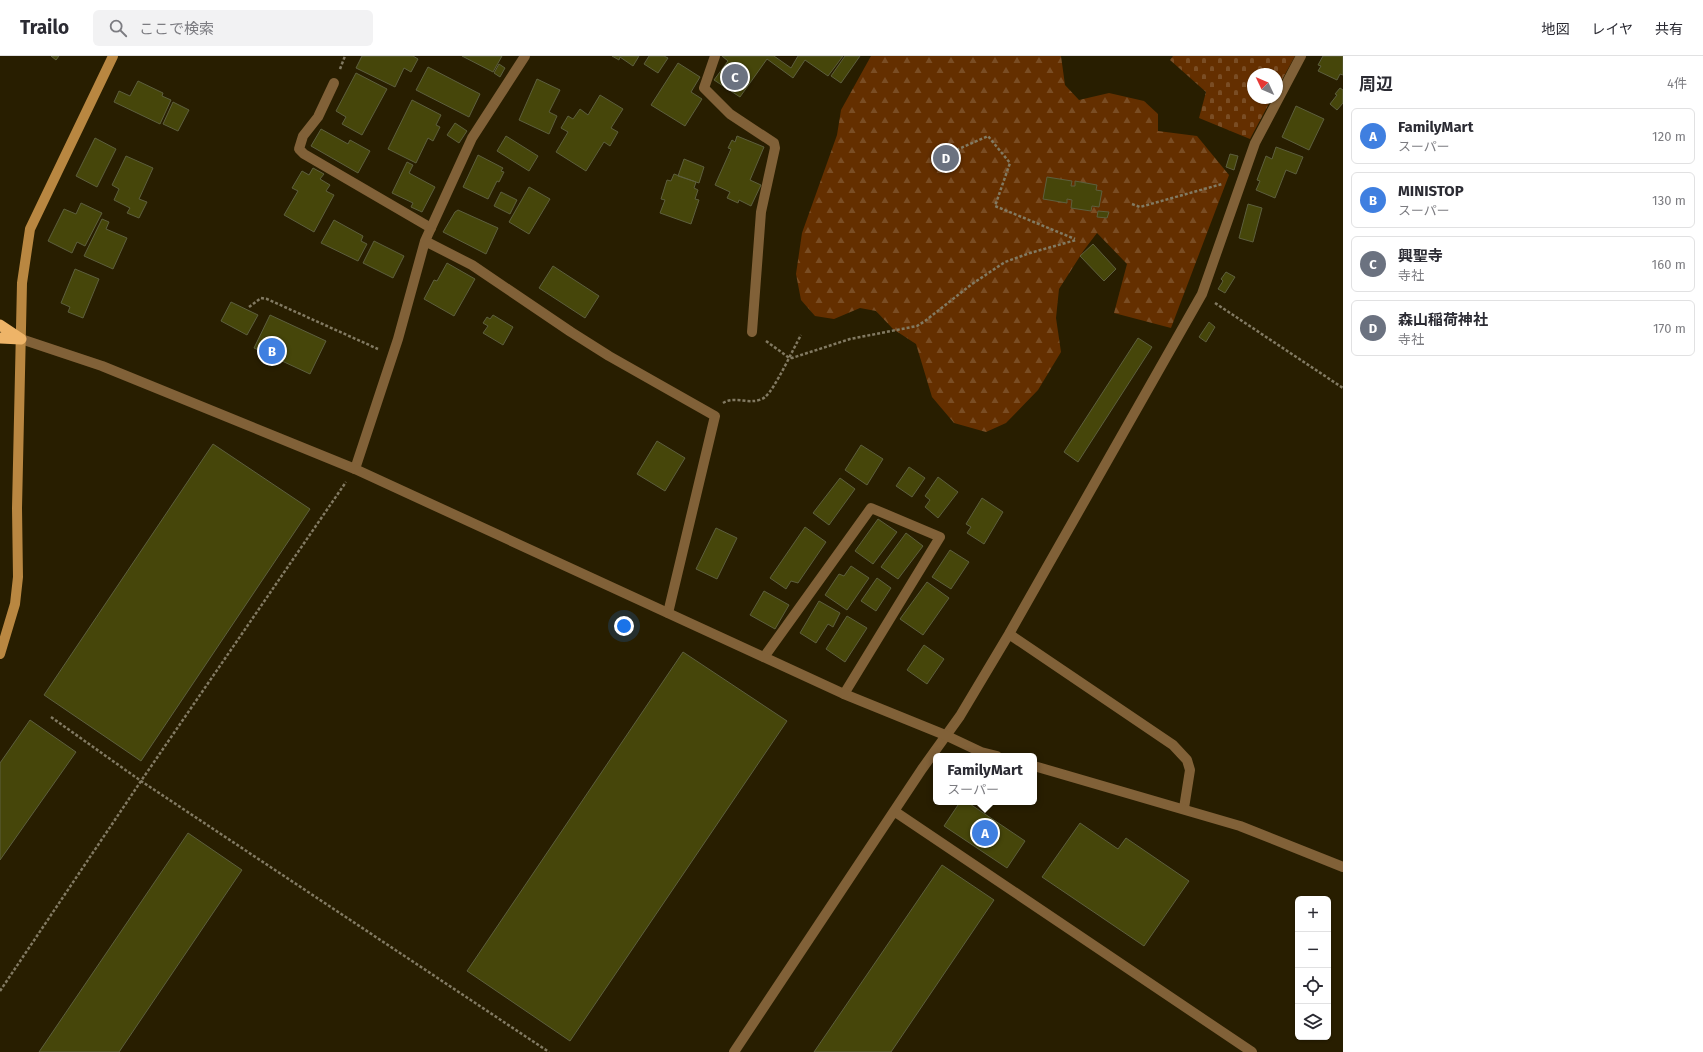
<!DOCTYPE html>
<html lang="ja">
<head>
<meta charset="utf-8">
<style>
  body { margin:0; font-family:"Fira Sans","Noto Sans JP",sans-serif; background:#f2f2f3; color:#2b2b33 }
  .controls { position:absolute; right:12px; bottom:12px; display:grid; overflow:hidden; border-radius:6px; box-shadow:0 1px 3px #0004 }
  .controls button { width:36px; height:36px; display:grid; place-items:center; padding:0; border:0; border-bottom:1px solid #e1e1e2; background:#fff; color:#2b2b33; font:20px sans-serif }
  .compass { position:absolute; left:1247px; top:12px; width:36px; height:36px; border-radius:50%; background:#fff; box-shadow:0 1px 3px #0004; rotate:314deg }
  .you { position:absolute; left:624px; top:570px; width:14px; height:14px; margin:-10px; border:3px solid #fff; border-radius:50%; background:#1a73e8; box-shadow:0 0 0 6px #1a73e833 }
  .badge { display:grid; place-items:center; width:26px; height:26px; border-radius:50%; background:#407472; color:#fff; font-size:13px; font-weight:700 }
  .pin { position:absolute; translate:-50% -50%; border:2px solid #fff; box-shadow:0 1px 4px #0006 }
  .popup { position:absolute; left:933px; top:697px; width:104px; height:52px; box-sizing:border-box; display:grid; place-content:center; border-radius:6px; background:#fff; filter:drop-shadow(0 1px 3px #0005); font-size:13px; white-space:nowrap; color:#7c7c81 }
  .popup b { font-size:15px; color:#2b2b33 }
  .popup::after { content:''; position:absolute; left:50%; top:100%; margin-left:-8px; border:8px solid transparent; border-top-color:#fff }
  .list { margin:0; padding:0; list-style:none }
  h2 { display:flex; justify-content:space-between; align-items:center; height:52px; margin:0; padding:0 16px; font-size:17px }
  h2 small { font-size:13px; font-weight:400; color:#7c7c81 }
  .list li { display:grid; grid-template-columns:26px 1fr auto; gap:12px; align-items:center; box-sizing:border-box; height:56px; margin:0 8px 8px; padding:0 8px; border:1px solid #e1e1e2; border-radius:6px }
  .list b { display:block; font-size:15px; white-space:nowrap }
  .list p { margin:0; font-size:13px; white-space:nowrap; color:#7c7c81 }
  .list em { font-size:13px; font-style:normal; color:#7c7c81 }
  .icon { flex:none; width:22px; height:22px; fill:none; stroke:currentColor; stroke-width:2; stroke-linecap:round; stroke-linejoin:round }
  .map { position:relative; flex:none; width:1343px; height:996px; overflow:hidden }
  header { display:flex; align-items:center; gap:24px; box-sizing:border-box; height:56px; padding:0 20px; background:#fff; border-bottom:1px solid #e1e1e2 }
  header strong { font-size:19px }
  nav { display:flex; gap:22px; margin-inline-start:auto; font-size:14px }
  .search { width:280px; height:36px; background:#f2f2f3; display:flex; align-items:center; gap:10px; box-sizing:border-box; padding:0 14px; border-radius:6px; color:#7c7c81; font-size:15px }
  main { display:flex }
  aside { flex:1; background:#fff }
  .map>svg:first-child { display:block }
</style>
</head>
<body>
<header>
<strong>Trailo</strong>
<div class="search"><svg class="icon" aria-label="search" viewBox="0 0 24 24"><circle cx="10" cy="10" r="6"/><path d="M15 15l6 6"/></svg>ここで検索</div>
<nav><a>地図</a><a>レイヤ</a><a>共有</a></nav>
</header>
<main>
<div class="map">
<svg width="1343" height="996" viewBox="0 0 1343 996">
  <defs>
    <pattern id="forest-firs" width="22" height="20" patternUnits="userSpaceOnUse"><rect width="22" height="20" fill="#642f00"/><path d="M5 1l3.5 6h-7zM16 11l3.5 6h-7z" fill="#7a4d24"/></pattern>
    <pattern id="cemetery-stones" width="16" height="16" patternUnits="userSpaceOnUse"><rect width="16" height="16" fill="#642f00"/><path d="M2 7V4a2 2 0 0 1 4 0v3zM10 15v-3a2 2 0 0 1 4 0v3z" fill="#7a4d24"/></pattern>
  </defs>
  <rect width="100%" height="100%" fill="#281e00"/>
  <path fill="url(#forest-firs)" d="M871,0h190l4,29 14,15 30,-7 35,8 14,13v17l39,5 32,39 -58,153 -57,-15 13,-49 -30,-31 -13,17 -25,39 -3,29 5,34 -23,38 -32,33 -20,9 -32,-9 -22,-26 -16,-53 -23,-15 -17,-18 -16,-3 -26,11 -19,-3 -14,-16 -5,-26 6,-41 35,-98 4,-25z"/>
  <path fill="url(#cemetery-stones)" d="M1173,0h122l-18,33v-15h-24v24h19l-22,41 -51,-21 7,-26 -36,-32z"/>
  <path fill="#46460a" stroke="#5d5f3e" d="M51,0h8l-3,4z
    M362,0h51l5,3 -7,13 -7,-4 -9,19 -39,-19z
    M462,0h40l-9,16z
    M612,0h27l-6,10 -13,-9 -1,3z
    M649,0h15l4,2 -10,15 -14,-9z
    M722,0h52l17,12 7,-12h45l-15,20 -23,-16 -12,18 -26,-19 -27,38 -26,-17 14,-19z
    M845,0h15l-19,27 -10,-7z
    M1323,0h20v19l-3,-1 -3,6 -19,-9 3,-5 -3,-1z
    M678,7l22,14 -9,15 11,7 -17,27 -34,-21z
    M499,8l6,4 -5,9 -6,-4z
    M428,11l52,27 -11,23 -53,-27z
    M356,17l31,16 -25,46 -20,-11 4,-7 -10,-6z
    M537,23l23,11 -11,22 8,4 -8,18 -30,-14z
    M138,25l25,12 -1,3 9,4 -11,24 -46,-22 5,-11 11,5z
    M1340,32l3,2v13l-6,7 -7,-6 7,-9 -2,-1z
    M600,39l23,14 -12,19 7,4 -8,14 -6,-4 -18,29 -30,-19 12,-20 -7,-4 7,-12 5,3 7,-10 8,6z
    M412,44l29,15 -5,10 4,2 -7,14 -5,-3 -12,25 -28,-14z
    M173,46l16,8 -11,21 -15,-7z
    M1296,50l28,13 -15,31 -27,-13z
    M455,67l12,8 -8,12 -12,-8z
    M321,73l27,15 2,-4 20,11 -12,22 -47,-27z
    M506,80l32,20 -9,15 -32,-20z
    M737,80l27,11 -14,33 11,5 -10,21 -12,-6 -1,3 -11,-5 3,-6 -15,-7 16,-36 -3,-1 4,-8 3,2z
    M95,82l21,11 -19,38 -21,-11z
    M1276,91l27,10 -7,17 -10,-4 -11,28 -19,-8 4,-9 -3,-1 9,-24 6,3z
    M947,92l9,8 -11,12 -9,-9z
    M1230,98l8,2 -4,14 -8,-3z
    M478,99l25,13 -2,3 3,1 -5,10 -2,-1 -9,18 -25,-12z
    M126,100l27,12 -14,31 8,3 -8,16 -12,-5 3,-5 -16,-8 5,-11 -7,-4z
    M684,103l20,8 -5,16 -21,-7z
    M407,106l6,3 -4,8 26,14 -13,25 -11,-5 2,-4 -21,-10z
    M313,112l11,6 -4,5 10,6 -4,6 8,4 -20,37 -30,-17 14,-24 -6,-3 10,-17 7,4z
    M674,118l22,8 -2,6 4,2 -3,9 4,1 -8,24 -31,-11 5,-13 -4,-1 6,-19 4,1z
    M1047,121l25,4 -1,5h4v-5l22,4 -1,5 6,1 -3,16 -7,-1 -1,5 -20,-3 1,-8 -5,-1v4l-24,-4z
    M529,131l21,12 -21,35 -20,-12z
    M501,136l16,8 -7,14 -16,-8z
    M81,147l21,10 -17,33 -8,-4 -5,11 -24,-12 16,-32 12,5z
    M1248,148l14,4 -9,34 -14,-4z
    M458,154l40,18 -12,26 -43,-22 12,-20z
    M1098,155l11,1 -2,6 -10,-1z
    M102,163l7,3 -3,7 21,9 -14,31 -29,-13z
    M334,164l29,16 -2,5 6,3 -9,17 -37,-18z
    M374,185l30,15 -11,22 -30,-15z
    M1093,188l23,25 -12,12 -24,-25z
    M447,207l28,16 -21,37 -30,-17 10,-19 3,1z
    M553,210l46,30 -14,22 -46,-30z
    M75,213l24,10 -16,39 -15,-6 2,-5 -9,-4z
    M1226,216l9,5 -10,16 -7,-4 5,-8 -2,-2z
    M231,246l27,13 -11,20 -26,-14z
    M270,259l56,26 -16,33 -56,-26z
    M493,259l20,12 -10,18 -20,-12 5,-7 -5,-3 4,-6 3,2z
    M1209,266l6,5 -9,15 -7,-5z
    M1138,282l14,9 -74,115 -14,-10z
    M657,385l28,17 -20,33 -28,-17z
    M213,388l97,65 -169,252 -97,-66z
    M861,389l22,14 -16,26 -22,-15z
    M909,411l16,11 -13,19 -16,-11z
    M938,421l20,15 -20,26 -13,-11 5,-7 -5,-4z
    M840,422l15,11 -26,36 -16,-12z
    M982,442l21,14 -19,32 -17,-11 4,-6 -5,-3z
    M878,463l19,13 -24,32 -18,-13z
    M805,471l21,15 -28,41 -7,-2 -5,8 -16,-11z
    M716,472l21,10 -20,41 -21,-10z
    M906,477l17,13 -25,33 -17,-12z
    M950,494l19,12 -18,27 -19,-12z
    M851,510l18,12 -22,32 -22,-15 14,-21 5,2z
    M877,522l14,10 -15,23 -15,-10z
    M927,526l22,16 -26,37 -23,-16z
    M764,535l25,14 -14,24 -25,-14z
    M819,545l21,12 -7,14 -5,-3 -12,19 -16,-10z
    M847,560l20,12 -22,34 -19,-13z
    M924,589l20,14 -17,25 -20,-14z
    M683,596l104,69 -217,320 -103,-70z
    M30,664l46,32 -76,108v-97z
    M960,746h7l58,39 -18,27 -63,-42z
    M1080,767l38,26 8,-11 63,43 -45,65 -102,-69z
    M188,777l54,37 -123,182h-80z
    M942,809l52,35 -103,152h-77z"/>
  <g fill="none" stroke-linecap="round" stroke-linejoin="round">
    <path stroke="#827a62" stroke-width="2.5" stroke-dasharray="3 2" stroke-linecap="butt" d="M340,13l5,-13
      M952,96l36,-16 22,27 -15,43 80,33
      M1132,148l8,3 82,-23
      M1215,247l128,85
      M249,251l12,-9 6,1 111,50
      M766,285l22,16 4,1 58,-19 67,-13 8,-5 47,-37 33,-22 25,-9 46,-13
      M723,347c9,-6 21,-1 31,-2 3,0 9,-2 11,-4 10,-8 28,-48 36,-62
      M51,661l90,64 408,271
      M0,935l141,-210 205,-299"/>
    <path stroke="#816138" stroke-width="10" d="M334,27l-16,34 -15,19 -4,13 5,5 127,74"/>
    <path stroke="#816138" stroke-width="10" d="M715,0l-11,32 26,26 44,29 1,5 -14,64 -9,120
      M425,185l47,24 99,67 38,24 106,60 -47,197
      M355,413l43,-130 27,-98 47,-103 53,-82
      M1009,578l164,111 14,15 3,10 -6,38
      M764,601l107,-149 69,29 -96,157
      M894,755l358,241
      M734,996l188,-283 38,-53 49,-82 193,-340 53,-151 46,-87"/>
    <path stroke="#816138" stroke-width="10" d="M21,283l81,27 253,103 489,225 101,41 36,17 16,4
      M1034,710l206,60 103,41"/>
    <path stroke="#b98741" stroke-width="10" d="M0,598l15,-50 3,-27 -1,-69 5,-225 8,-54 83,-173"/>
    <path stroke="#eeb468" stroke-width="11" d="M0,269l21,14
      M0,282l21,1"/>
  </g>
</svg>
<div class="controls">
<button>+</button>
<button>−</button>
<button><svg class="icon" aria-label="locate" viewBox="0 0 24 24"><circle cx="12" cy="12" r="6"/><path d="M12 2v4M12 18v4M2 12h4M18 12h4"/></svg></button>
<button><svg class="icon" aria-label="layers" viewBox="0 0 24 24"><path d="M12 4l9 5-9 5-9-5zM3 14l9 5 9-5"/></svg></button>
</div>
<svg class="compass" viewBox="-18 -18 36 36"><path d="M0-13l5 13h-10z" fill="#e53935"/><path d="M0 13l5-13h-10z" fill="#7c7c81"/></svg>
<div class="you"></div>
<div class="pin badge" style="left:985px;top:777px;background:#3f7fe0">A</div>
<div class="popup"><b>FamilyMart</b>スーパー</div>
<div class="pin badge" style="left:272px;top:295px;background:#3f7fe0">B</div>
<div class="pin badge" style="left:735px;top:21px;background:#6b7280">C</div>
<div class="pin badge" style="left:946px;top:102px;background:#6b7280">D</div>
</div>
<aside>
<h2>周辺<small>4件</small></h2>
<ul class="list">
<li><span class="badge" style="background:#3f7fe0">A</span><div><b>FamilyMart</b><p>スーパー</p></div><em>120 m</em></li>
<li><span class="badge" style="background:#3f7fe0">B</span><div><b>MINISTOP</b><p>スーパー</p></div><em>130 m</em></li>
<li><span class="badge" style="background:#6b7280">C</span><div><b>興聖寺</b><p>寺社</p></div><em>160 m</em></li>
<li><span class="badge" style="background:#6b7280">D</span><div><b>森山稲荷神社</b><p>寺社</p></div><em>170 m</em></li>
</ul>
</aside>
</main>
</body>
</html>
